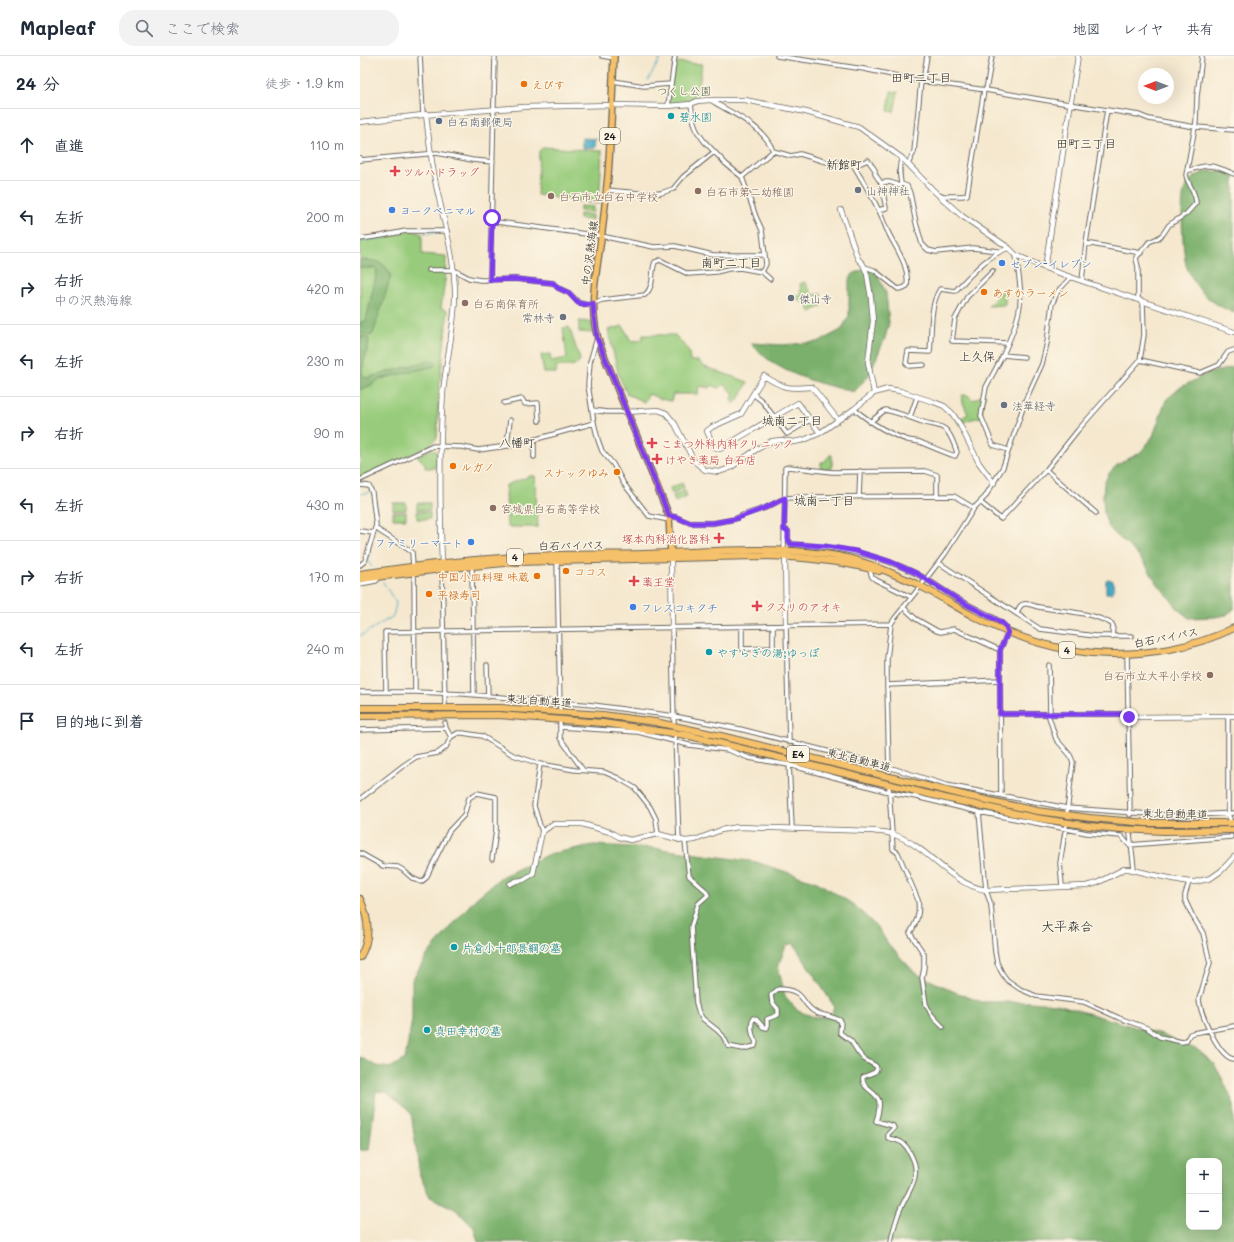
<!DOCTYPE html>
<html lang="ja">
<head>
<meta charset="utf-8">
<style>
  body { margin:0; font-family:Mali,"Klee One",sans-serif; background:#f2f2f3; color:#1f2937 }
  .controls { position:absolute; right:12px; bottom:12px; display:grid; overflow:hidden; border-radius:8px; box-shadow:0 4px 16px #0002 }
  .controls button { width:36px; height:36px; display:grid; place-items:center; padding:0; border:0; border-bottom:1px solid #e0e1e3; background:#fff; color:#1f2937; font:20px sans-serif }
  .compass { position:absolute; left:778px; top:12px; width:36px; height:36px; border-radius:50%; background:#fff; box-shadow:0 4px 16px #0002; rotate:270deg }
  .stop { position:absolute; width:12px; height:12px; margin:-9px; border:3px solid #7c3aed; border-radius:50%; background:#fff }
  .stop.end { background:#7c3aed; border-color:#fff; box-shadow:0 1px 4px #0008 }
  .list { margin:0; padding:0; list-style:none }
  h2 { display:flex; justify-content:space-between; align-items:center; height:52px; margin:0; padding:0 16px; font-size:17px }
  h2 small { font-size:13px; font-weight:400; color:#747a83 }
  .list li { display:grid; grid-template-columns:26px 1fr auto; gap:12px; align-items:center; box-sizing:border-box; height:72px; padding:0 16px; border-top:1px solid #e0e1e3 }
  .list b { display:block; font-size:15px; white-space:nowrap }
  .list p { margin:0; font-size:13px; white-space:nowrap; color:#747a83 }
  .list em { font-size:13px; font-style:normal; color:#747a83 }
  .icon { flex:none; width:22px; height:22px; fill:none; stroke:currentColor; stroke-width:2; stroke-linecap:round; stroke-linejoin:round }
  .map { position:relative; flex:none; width:874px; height:1186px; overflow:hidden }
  header { display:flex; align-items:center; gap:24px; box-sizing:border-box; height:56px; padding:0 20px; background:#fff; border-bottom:1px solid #e0e1e3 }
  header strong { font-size:19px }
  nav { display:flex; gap:22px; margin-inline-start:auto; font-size:14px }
  .search { width:280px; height:36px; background:#f2f2f3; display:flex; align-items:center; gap:10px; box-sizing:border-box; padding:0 14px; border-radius:16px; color:#747a83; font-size:15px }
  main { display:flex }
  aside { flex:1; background:#fff }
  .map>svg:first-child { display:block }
</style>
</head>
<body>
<header>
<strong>Mapleaf</strong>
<div class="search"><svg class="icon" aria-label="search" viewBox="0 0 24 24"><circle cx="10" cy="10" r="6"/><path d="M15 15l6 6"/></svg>ここで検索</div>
<nav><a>地図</a><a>レイヤ</a><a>共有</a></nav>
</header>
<main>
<aside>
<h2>24 分<small>徒歩 · 1.9 km</small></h2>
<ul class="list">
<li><svg class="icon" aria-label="ahead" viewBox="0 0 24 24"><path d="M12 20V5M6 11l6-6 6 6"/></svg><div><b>直進</b></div><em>110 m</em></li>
<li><svg class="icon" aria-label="left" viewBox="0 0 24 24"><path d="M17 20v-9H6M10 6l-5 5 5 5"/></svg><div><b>左折</b></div><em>200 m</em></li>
<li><svg class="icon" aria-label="right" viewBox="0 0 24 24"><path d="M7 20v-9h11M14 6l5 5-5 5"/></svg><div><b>右折</b><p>中の沢熱海線</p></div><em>420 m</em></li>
<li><svg class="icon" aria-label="left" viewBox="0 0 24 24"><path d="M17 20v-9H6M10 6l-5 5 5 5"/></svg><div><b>左折</b></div><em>230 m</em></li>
<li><svg class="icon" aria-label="right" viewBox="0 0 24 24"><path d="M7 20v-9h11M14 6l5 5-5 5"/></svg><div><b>右折</b></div><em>90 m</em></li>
<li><svg class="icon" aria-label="left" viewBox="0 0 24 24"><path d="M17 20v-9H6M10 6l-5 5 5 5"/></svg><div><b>左折</b></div><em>430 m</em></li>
<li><svg class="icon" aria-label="right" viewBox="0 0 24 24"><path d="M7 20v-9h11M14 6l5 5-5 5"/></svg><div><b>右折</b></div><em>170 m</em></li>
<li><svg class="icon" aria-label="left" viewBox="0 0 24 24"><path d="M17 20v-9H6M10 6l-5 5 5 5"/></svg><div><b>左折</b></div><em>240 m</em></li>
<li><svg class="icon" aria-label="arrive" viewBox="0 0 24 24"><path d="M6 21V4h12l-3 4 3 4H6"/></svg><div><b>目的地に到着</b></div></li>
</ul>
</aside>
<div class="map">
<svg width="874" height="1186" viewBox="0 0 874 1186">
  <rect width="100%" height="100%" fill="#fcf5e5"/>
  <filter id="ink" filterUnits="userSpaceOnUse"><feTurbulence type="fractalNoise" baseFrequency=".025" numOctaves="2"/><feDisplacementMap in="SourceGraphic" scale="8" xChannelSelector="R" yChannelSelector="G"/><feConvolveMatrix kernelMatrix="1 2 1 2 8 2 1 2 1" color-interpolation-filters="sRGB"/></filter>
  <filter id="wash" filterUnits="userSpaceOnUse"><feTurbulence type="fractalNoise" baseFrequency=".012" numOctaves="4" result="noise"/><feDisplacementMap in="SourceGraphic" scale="16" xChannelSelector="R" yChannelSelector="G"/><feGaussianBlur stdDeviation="0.9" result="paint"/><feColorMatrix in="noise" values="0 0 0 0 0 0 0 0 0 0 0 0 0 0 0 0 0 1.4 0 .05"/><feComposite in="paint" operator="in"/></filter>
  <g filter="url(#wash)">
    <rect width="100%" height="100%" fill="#f5e8cf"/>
    <path fill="#98cc7c" stroke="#5a744c" d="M314,6l28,2 -5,37 -29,5z
      M531,35l7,1 -4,20 -6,-1z
      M184,91l58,4 -3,53 -62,-9 2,-44z
      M220,150l13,1v5l-13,-1z
      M219,158l13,1v5l-13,-1z
      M52,174l10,4v20l24,2 -1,24 -4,28 7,3 -9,79 -2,48 -7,7 -70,35v-241z
      M445,226l7,13 9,-1 1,12 -12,6 -3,-9h-4l-8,-6 6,-3 -1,-10z
      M645,232v17l-17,1z
      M219,265l13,1v11l-13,-1z
      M263,270l8,15 11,-1 1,-5h32l14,16 1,10h8l7,6 43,15 -6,12 -7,9 -4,-2 3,-7 -10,-10 -4,4 -9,-3 -1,3 -11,-2 -1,8h-25l-2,7 -11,-2 -11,-5 -5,8 -17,-8 -8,-18 -11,-46z
      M209,271l11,32 -2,5 -8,2h-13l-1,7h-12l-3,-18 9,-1 1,7 16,-3 -4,-30z
      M625,338l-4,23 -13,3 -8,5 -3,-4 11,-7 -5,-11 -1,-8h6l5,5z
      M73,393l4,3 -1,16h-11v-4l-8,-8z
      M470,399h2v14h-11v-7h3z
      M170,420h5l3,51h-29l-2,-1 -1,-41z
      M322,427l2,5 -12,6 -2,-6z
      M325,435l2,6 -12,5 -2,-6z
      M33,447h13v7h-13z
      M57,447h13v7h-13z
      M33,456h13v7h-13z
      M57,456h13v7h-13z"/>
    <path fill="#7ab06c" stroke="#4b6644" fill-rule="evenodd" d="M848,115l26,1v141c-13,-6 -25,-12 -35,-24 -4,-6 -11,-17 -13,-24 -3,-13 -7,-69 0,-79 5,-9 13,-12 22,-15z
      M0,204c14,0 26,1 31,16l-18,58 -3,2 -10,-3v-11h5l1,-2 11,-49 -2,-3h-15z
      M502,214h13l11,23 3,30 -4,15 -16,37 -15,17c-36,-9 -78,-18 -103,-49l31,2 36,-3 23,-12 8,-14v-37l4,-5z
      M0,280l8,2 1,4 -7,28v4l5,4 64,-18 5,2 1,2 -2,2 -55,13 -7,5 -13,6z
      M874,311v242l-8,6 -11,2 -26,1 -10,-8 -25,-31 -8,-14 -15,-17 -17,-15 -6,-7 -4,-12 -1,-17 1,-14 6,-11 7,-7 24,-13 12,-16 13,-36 15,-13 26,-13z
      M233,789l61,3 102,14 61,20 37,23 24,23 11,17 26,28 44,21 23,8h47l28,2 105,31 36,15 16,14 9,16 11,25v137h-756l-4,-14 -19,-19 -25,-12 -10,-21 -9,-63 -25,-21 -10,-1 -7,59h-9v-93l17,9 13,2 15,-9 7,-39v-40l16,-26 46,-54 27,-23 48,-23zM433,887l41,63 -3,10 -14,2 -19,-7 -13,-15 -7,-30 8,-20zM829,1105h30v66h-30z"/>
    <path fill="#45aac5" stroke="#306370" d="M222,82l14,1 -1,9h-13z
      M749,523l4,2 1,9 -3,3h-5v-13z"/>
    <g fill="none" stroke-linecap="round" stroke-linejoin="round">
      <path stroke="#45aac5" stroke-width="1" d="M288,24l14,-24
        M64,177h14
        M0,185l26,-3
        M0,426l6,2
        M11,430l4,12 3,30
        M0,438l11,-2
        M10,496l-3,8 5,7
        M0,580l32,-19 2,-4 2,-10 -13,-21"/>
    </g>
  </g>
  <g filter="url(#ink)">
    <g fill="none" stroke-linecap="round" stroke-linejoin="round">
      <path stroke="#d4c9b4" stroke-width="3.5" stroke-dasharray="3.5 2" stroke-linecap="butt" d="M429,687v18"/>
      <g stroke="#68635b" stroke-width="5.5">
        <path id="minor" d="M60,0l3,59
          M242,0l12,2
          M417,0l87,13 57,12 65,9 58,10 63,10 32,5 10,4 46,8 39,3
          M253,25l31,5 26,-2
          M563,25l4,-25
          M626,34l6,-34
          M352,45c21,13 52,25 61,50
          M331,48l2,15 4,12 7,10 22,23 16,13 14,40 6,13 4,34 -4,8
          M308,50l7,-50
          M0,104l77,-7 35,7 21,2
          M548,108l6,-12 7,-71
          M827,115c22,-8 26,-6 47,3
          M382,121l31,-26 18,5 9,-2 23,7 14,3 -1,-3
          M541,128c-1,-9 -3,-18 1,-26
          M246,134l43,4 12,-1 12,-4 10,-12 31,-25
          M581,140h21l5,-1 17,-105
          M519,154l7,-2 -5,-25c7,-2 11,-1 18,3l2,-2 6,2 3,7 6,30 6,21 6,6 8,2 37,-4 25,3
          M132,162l5,4 104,14 53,11 21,-1 38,9h52
          M0,183l21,-3 25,-5h41
          M726,187l55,10
          M656,199c2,18 7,38 3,56 -3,15 -10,30 -16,44l21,2
          M505,211l9,3 24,19 5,-1 4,-2c3,-20 -11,-37 -19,-54 -4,-8 -6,-16 -10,-23 -7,-15 -16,-29 -24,-43l14,-6 7,10v4l6,9
          M69,214h25l15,8 11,2 35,-1 38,4 5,5 11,5 10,10 9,2 14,-5 43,-5c11,-11 5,-21 10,-33l5,-2 28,14 28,-2 12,-3 12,-1 22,4 8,7
          M633,215l-26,26 -12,22 -3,22 56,2
          M130,224l5,-224
          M722,225l4,-38 21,-133
          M778,243v-32l-2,-9 13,-16 9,-4 5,-4 6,-9 17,-11 10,-11c0,-11 -8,-18 -10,-28l10,-53 1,-26 5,-40
          M237,282l-7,24 -2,23 6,38 4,17 4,11 11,13 11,20 25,32 20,4
          M643,299l-17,32 -5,29 12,29 15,5
          M780,304l60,13 19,-8 9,-13 6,-2
          M564,309l-15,1 -3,-3 2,-12 22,1c2,-19 -1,-46 10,-63l15,2c16,-16 32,-36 54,-43
          M393,338l9,7 25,33 23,-14
          M144,347l18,-4 3,5 13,-1 1,18
          M494,353c16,13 34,25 54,31 4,1 8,1 12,2 12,5 23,10 35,14l2,-4c-3,-7 -5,-16 -11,-22 -6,-6 -15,-5 -23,-8 -13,-4 -25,-10 -38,-12l-15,12
          M232,354l15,2h19
          M550,361l7,-20
          M147,389l3,-25
          M174,401v-17
          M686,414l50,43
          M0,424l73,-34 29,1 16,3 37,-5 79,-22
          M0,429l9,1 3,7 4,32 -11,36 -5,4
          M499,441l1,-26
          M620,446l21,17 45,-49 32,-40 62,-70 4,-25 -1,-33
          M309,460l7,1 14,6h23l22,-4 8,-4 22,-7 20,-10 20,-1 149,-1 20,12
          M15,472l37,24 1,14
          M424,474l4,1v8l3,5c44,3 86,9 126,30 17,9 33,21 50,30 11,6 27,12 37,21 3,2 3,4 4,7l-8,18v30
          M0,475l13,2
          M424,494l1,-82 4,-1 43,5 93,-1 12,4v21
          M197,504l3,150
          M579,507l101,66 55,7h37
          M509,512l3,9 4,3 35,17
          M82,513l3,135
          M112,514l2,125
          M54,516l1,120
          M563,527l22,-29 29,-46 11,-11 18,-30 23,-68 16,-35 5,-21 5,-39 6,-13 13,-14
          M0,528l16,-3 2,-2v-3
          M543,551l13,12 21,12 4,1 13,-3 46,21
          M657,558c1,-4 2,-9 7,-10 4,-1 10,2 15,3 25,5 50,4 73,17l1,2 -1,11
          M426,570l3,116
          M382,571v22l31,-1v-22
          M312,572l2,94
          M767,598l3,161
          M127,609l1,32
          M689,609l1,49
          M527,629l113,-5 1,115
          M0,636h55l49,2 129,11 81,11 66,13 142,36 64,20 121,23 110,8 57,-3
          M26,636l-1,-60 506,-8
          M640,658h128
          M688,658l8,25 14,16 3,7 -6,50
          M868,660v98l2,5
          M200,665v17l23,32
          M85,667l1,5 5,9
          M200,671l78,5 51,13 39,5 21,8 40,7 100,27 27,5 63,15 108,21 34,3 8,9 102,-8v-1
          M0,674l86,-2
          M315,680l4,104
          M429,707l3,65
          M180,708l-6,42 8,26
          M529,715l-2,-86v-26l4,-35 4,-6 24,-30
          M529,732l4,61 5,4 20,47c2,13 -1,22 -8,33l14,21v14l-2,10 4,26 5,10 12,13
          M0,743l44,-34 12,-8 22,-4 8,-6 5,-10 7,-4h5l19,3 31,19 27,9 35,6 29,2 14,6 17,10 15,19 6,12 2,15
          M619,756l7,78 5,15 4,47 2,11 5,10 5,7 13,9 16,7 48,6 35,16 28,10 13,9 22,5 4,-1 4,-7 3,-1 41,-7
          M770,778l4,35
          M325,785l4,35 16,14 3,5 -10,9 -7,23 5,76 3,10 4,6 14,11 6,6 5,10 15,3 12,-3 1,-4c-5,-8 -6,-15 -3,-24l3,1 7,8 4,1v-9l11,-4v-6l-6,-7 -1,-7 7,-6c30,0 21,16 39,24 8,3 16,3 24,8l-1,12 11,8 7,11 6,7 12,7 1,3 -2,3 -12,5c-2,12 13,14 16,24 1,7 -1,14 -3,20l17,5 1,2 -6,6v4c13,3 17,4 23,17 13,23 -6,39 -13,60 -3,9 -6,18 -7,27
          M0,797l23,13 15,1 5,3 9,8 9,4 5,-4 23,-47 15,-16 5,-17 8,-5 19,4v33l-4,29
          M829,826l-4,13v5l7,15 11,18 7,30 -11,36c1,14 20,59 35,60
          M702,830l-2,-23 6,-37"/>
      </g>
      <g stroke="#68635b" stroke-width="6">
        <path id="tertiary" d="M66,58c3,28 6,57 13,84 7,33 15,58 16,92 1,33 -9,69 -12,103 -4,57 -3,115 -1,172
          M0,66l63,-7 101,-8 87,-2 57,1 23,-2 6,-3 13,-1h35l61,12 53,15 43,31 32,33 28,25 47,32 7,7 29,13 37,13 152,51
          M0,102v2
          M481,154l17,49 5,5 4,10 4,24 2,23 -5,41 6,31
          M685,212l33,-212
          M266,356l32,-2 8,3 9,11 19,37 11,9 14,2 11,-4 27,-19 15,-8 9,-1 13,2 10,-2 16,-7 34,-24 20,-16 14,-4 12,2 34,11 10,4 8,7 8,12 19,38 15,20
          M460,377l-22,-30 -78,46 -6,-2 -7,-16 5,-4 29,-13 23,-38c21,13 24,13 48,11l26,33
          M425,498l1,72
          M311,502l1,70
          M769,661l105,-1
          M150,828l6,-3 7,-1 10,-6 9,-42 11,-8h29l28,8 9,5 11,3 28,-6 27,7 10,-1 26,-10 17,-3 135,4c6,1 13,1 19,3 36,11 55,49 94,56l100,-4 11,-3 27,-14h5l25,6 35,7h6l16,-4 10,-7 13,-14"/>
      </g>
      <g stroke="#68635b" stroke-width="8">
        <path id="primary" d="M254,0c-2,40 -3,80 -6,119 -2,21 -4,43 -7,64 -5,36 -14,73 0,109l68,168 2,40"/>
      </g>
      <g stroke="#68635b" stroke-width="8">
        <path id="trunk" d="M0,518c66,-10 131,-17 198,-19 28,-1 57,0 86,-1 60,-2 121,-8 180,0 27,3 50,11 74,22 8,3 16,6 24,11 18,9 34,20 51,29 64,33 125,46 197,33 21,-4 44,-11 64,-21
          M0,523l82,-10 74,-7 238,-6c42,0 84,4 125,15
          M0,843c9,19 11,39 0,58"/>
      </g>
      <g stroke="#68635b" stroke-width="8">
        <path id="motorway" d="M0,652h141l102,7 52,7 66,14 247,60 69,15 53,7 56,5h88
          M0,660l138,-1 105,8 83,12 259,63 91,20 54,8 30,3 44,2 70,-1"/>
      </g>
      <use href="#minor" stroke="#fff" stroke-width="3.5"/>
      <use href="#tertiary" stroke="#fff" stroke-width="4.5"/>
      <use href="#primary" stroke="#f5c16b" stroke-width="5.5"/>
      <use href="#trunk" stroke="#f5c16b" stroke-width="6"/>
      <use href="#motorway" stroke="#f5c16b" stroke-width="6"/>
    </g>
  </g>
  <g fill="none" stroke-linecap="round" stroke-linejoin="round" filter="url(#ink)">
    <path stroke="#7c3aed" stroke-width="5" d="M132,162l-2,62 25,-1 38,4 5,5 11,5 9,10 10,2 5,-2 1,14 3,21 72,178 7,1 14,6h23l22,-4 30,-11 20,-10 -1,32 4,1v8l3,5 34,2 31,5 35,11 25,11 48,30 38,20 4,4 2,5 -8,18v64h128l1,3"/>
  </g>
  <g fill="#e8710a" stroke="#fcf5e5" stroke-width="1.5">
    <circle cx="164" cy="28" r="4"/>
    <circle cx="624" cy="236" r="4"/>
    <circle cx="93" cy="410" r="4"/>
    <circle cx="257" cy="416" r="4"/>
    <circle cx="206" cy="515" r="4"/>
    <circle cx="177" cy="520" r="4"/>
    <circle cx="69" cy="538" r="4"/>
  </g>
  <g fill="#0f9aa8" stroke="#fcf5e5" stroke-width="1.5">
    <circle cx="311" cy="60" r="4"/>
    <circle cx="349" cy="596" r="4"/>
    <circle cx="94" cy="891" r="4"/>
    <circle cx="67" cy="974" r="4"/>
  </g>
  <circle fill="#5c6f8a" stroke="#fcf5e5" stroke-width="1.5" cx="79" cy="65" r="4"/>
  <g fill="#e0444e" stroke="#fcf5e5" stroke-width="1.5">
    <path d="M33 109h4v4h4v4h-4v4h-4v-4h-4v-4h4z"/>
    <path d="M290 381h4v4h4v4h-4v4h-4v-4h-4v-4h4z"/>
    <path d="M295 397h4v4h4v4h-4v4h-4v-4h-4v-4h4z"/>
    <path d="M357 476h4v4h4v4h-4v4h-4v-4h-4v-4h4z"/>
    <path d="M272 519h4v4h4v4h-4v4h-4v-4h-4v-4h4z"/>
    <path d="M395 544h4v4h4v4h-4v4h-4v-4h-4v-4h4z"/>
  </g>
  <g fill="#6b7280" stroke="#fcf5e5" stroke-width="1.5">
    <circle cx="498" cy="134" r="4"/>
    <circle cx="431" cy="242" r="4"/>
    <circle cx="203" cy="261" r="4"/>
    <circle cx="644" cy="349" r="4"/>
  </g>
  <g fill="#8d6e63" stroke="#fcf5e5" stroke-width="1.5">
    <circle cx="338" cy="135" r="4"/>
    <circle cx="191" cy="140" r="4"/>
    <circle cx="105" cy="247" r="4"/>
    <circle cx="133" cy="452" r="4"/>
    <circle cx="850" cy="619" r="4"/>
  </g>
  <g fill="#3f7fe0" stroke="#fcf5e5" stroke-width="1.5">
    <circle cx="32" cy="154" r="4"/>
    <circle cx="642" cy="207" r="4"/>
    <circle cx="111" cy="486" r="4"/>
    <circle cx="273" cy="551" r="4"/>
  </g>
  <g text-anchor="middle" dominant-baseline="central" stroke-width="3" stroke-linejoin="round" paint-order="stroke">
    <g fill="#fcf5e5" stroke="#5f5d58" stroke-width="1">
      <rect x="240" y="72" width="20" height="16" rx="3"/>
      <rect x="147" y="493" width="16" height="16" rx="3"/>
      <rect x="699" y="586" width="16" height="16" rx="3"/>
      <rect x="427" y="690" width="22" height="16" rx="3"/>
    </g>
    <g font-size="10" font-weight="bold" fill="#1c1c1c">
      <text x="250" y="80">24</text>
      <text x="155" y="501">4</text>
      <text x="707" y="594">4</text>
      <text x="438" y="698">E4</text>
    </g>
    <g font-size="11" fill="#c56008" stroke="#fcf5e5" text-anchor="start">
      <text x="172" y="28">えびす</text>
      <text x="632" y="236">あすかラーメン</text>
      <text x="101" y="410">ルガノ</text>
      <text x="249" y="416" text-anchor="end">スナックゆみ</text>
      <text x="214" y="515">ココス</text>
      <text x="169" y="520" text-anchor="end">中国小皿料理 味蔵</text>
      <text x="77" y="538">平禄寿司</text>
    </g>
    <g font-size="11" fill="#475a3e" stroke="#fcf5e5">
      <text x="324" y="34">つくし公園</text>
    </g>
    <g font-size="11" fill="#0d838f" stroke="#fcf5e5" text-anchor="start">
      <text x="319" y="60">碧水園</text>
      <text x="357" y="596">やすらぎの湯;ゆっぽ</text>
      <text x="102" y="891">片倉小十郎景綱の墓</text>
      <text x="75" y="974">真田幸村の墓</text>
    </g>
    <g font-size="11" fill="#4e5e75" stroke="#fcf5e5" text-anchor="start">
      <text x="87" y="65">白石南郵便局</text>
    </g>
    <g font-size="11" fill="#be3a42" stroke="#fcf5e5" text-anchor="start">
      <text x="43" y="115">ツルハドラッグ</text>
      <text x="301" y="387">こまつ外科内科クリニック</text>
      <text x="305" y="403">けやき薬局 白石店</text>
      <text x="350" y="482" text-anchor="end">塚本内科消化器科</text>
      <text x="282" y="525">薬王堂</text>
      <text x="405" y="550">クスリのアオキ</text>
    </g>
    <g font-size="11" fill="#5b616d" stroke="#fcf5e5" text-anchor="start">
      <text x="506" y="134">山神神社</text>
      <text x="439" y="242">傑山寺</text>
      <text x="195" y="261" text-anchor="end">常林寺</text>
      <text x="652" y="349">法華経寺</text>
    </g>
    <g font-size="11" fill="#785e54" stroke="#fcf5e5" text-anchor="start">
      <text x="346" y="135">白石市第二幼稚園</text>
      <text x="199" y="140">白石市立白石中学校</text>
      <text x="113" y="247">白石南保育所</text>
      <text x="141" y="452">宮城県白石高等学校</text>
      <text x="842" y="619" text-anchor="end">白石市立大平小学校</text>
    </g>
    <g font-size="11" fill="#366cbe" stroke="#fcf5e5" text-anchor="start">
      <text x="40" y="154">ヨークベニマル</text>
      <text x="650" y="207">セブン-イレブン</text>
      <text x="103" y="486" text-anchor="end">ファミリーマート</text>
      <text x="281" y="551">フレスコキクチ</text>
    </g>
    <g font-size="11" fill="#1c1c1c" stroke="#fcf5e5">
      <text transform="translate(229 197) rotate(-83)">中の沢熱海線</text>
      <text transform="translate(211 489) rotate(-1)">白石バイパス</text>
      <text transform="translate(806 581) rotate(-11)">白石バイパス</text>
      <text transform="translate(179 644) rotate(4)">東北自動車道</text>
      <text transform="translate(499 703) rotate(14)">東北自動車道</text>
      <text transform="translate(815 757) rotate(1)">東北自動車道</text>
    </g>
    <g font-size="12" fill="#1c1c1c" stroke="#fcf5e5">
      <text x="561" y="21">田町二丁目</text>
      <text x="726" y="87">田町三丁目</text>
      <text x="484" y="108">新館町</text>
      <text x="371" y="206">南町二丁目</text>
      <text x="617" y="300">上久保</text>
      <text x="432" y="364">城南二丁目</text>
      <text x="157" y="386">八幡町</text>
      <text x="464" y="444">城南一丁目</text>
    </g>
    <g font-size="13" fill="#1c1c1c" stroke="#fcf5e5">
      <text x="707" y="869">大平森合</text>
    </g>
  </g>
</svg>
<div class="controls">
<button>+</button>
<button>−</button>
</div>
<svg class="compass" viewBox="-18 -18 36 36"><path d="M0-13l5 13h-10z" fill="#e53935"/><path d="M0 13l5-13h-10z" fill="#747a83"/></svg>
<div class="stop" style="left:132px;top:162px"></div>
<div class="stop end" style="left:769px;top:661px"></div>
</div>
</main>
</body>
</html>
